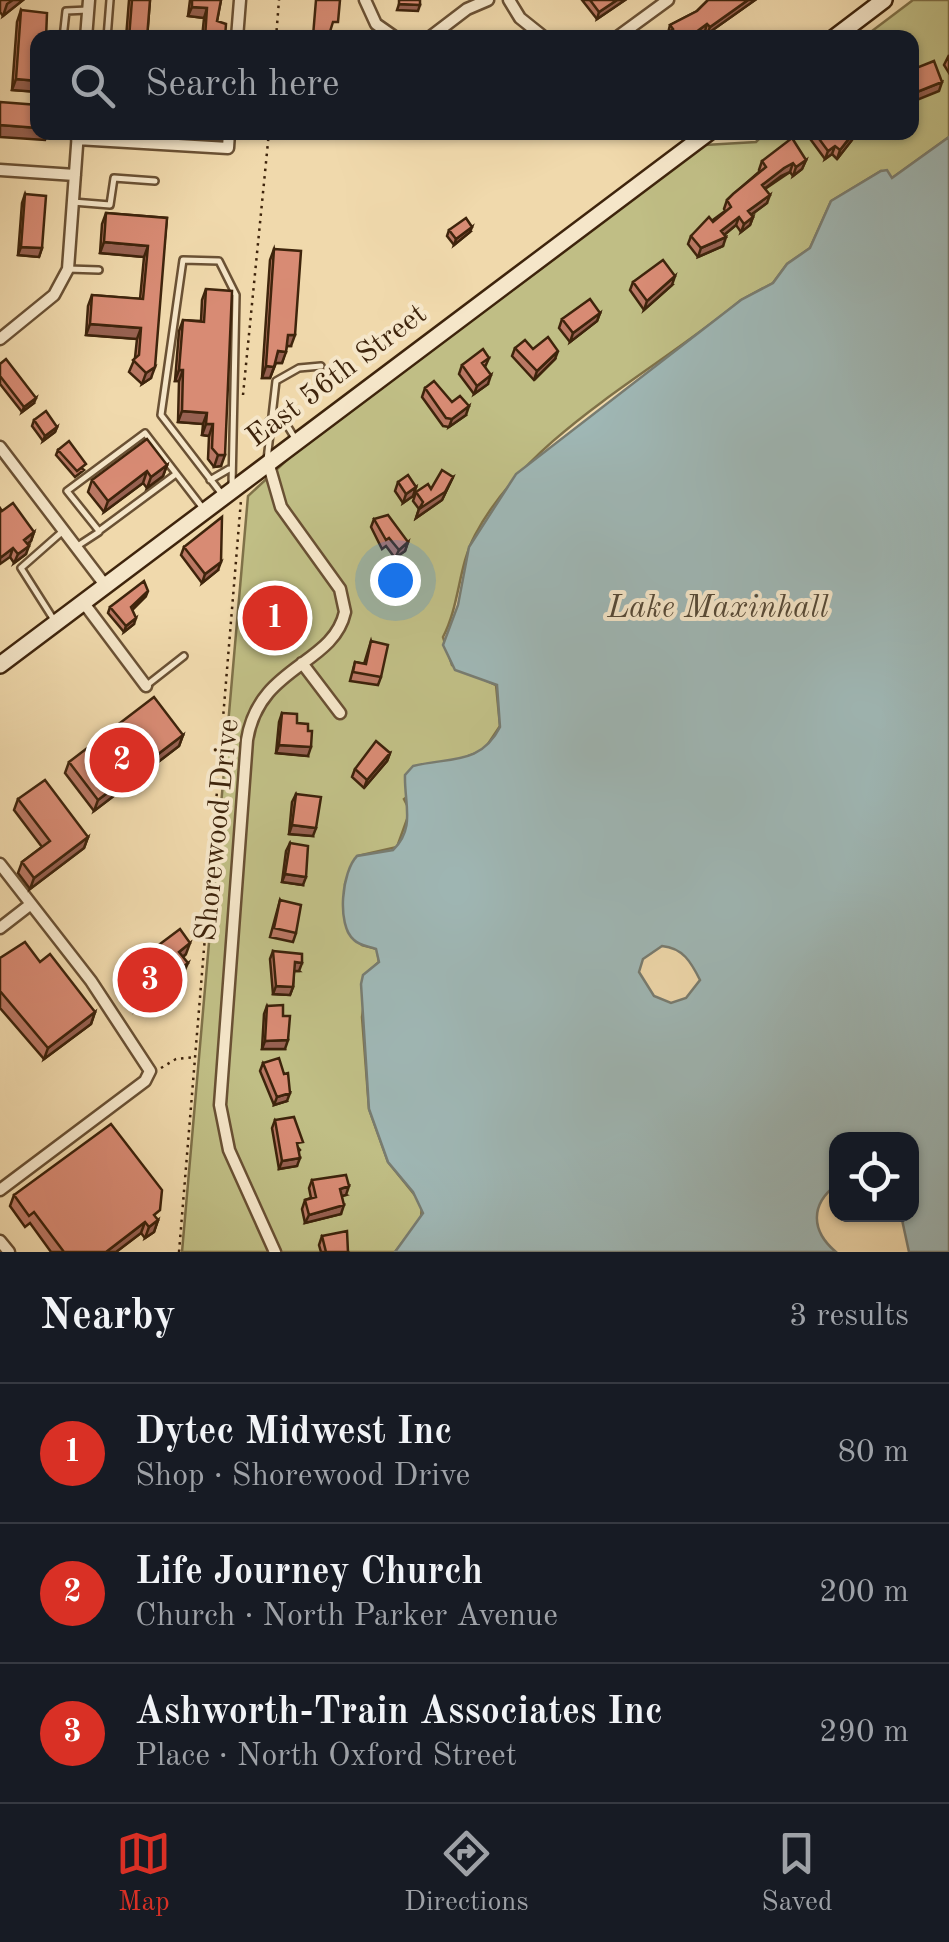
<!DOCTYPE html>
<html lang="en">
<head>
<meta charset="utf-8">
<style>
  body { margin:0; font-family:"Old Standard TT",serif; background:#242831; color:#f1f3f6 }
  .controls { position:absolute; right:30px; bottom:30px; display:grid; overflow:hidden; border-radius:20px; box-shadow:0 2px 8px #0004 }
  .controls button { width:90px; height:90px; display:grid; place-items:center; padding:0; border:0; border-bottom:2px solid #363941; background:#171b24; color:#f1f3f6; font:50px sans-serif }
  .you { position:absolute; left:395px; top:580px; width:35px; height:35px; margin:-25px; border:8px solid #fff; border-radius:50%; background:#1a73e8; box-shadow:0 0 0 15px #1a73e833 }
  .badge { display:grid; place-items:center; width:65px; height:65px; border-radius:50%; background:#d93025; color:#fff; font-size:32px; font-weight:700 }
  .pin { position:absolute; translate:-50% -50%; border:5px solid #fff; box-shadow:0 2px 10px #0006 }
  .list { margin:0; padding:0; list-style:none }
  h2 { display:flex; justify-content:space-between; align-items:center; height:130px; margin:0; padding:0 40px; font-size:42px }
  h2 small { font-size:32px; font-weight:400; color:#9ea1a6 }
  .list li { display:grid; grid-template-columns:65px 1fr auto; gap:30px; align-items:center; box-sizing:border-box; height:140px; padding:0 40px; border-top:2px solid #363941 }
  .list b { display:block; font-size:38px; white-space:nowrap }
  .list p { margin:0; font-size:32px; white-space:nowrap; color:#9ea1a6 }
  .list em { font-size:32px; font-style:normal; color:#9ea1a6 }
  .icon { flex:none; width:55px; height:55px; fill:none; stroke:currentColor; stroke-width:2; stroke-linecap:round; stroke-linejoin:round }
  .map { position:relative; flex:none; width:949px; height:1252px; overflow:hidden }
  .search { position:absolute; background:#171b24; box-shadow:0 2px 8px #0004; left:30px; right:30px; top:30px; height:110px; display:flex; align-items:center; gap:25px; box-sizing:border-box; padding:0 35px; border-radius:20px; color:#9ea1a6; font-size:38px }
  .sheet { height:550px; background:#171b24 }
  nav { display:flex; justify-content:space-around; align-items:center; box-sizing:border-box; height:140px; border-top:2px solid #363941; background:#171b24; font-size:28px; color:#9ea1a6 }
  nav a { display:grid; justify-items:center; gap:5px }
  nav .on { color:#d93025 }
  .map>svg:first-child { display:block }
</style>
</head>
<body>
<div class="map">
<svg width="949" height="1252" viewBox="0 0 949 1252">
  <rect width="100%" height="100%" fill="#f0d9ac"/>
  <filter id="stains"><feTurbulence type="fractalNoise" baseFrequency=".002" numOctaves="4"/><feColorMatrix values="0 0 0 0 .2 0 0 0 0 .09 0 0 0 0 .02 0 0 0 .5 -.17"/></filter>
  <radialGradient id="worn" r=".72"><stop offset=".6" stop-color="#630" stop-opacity="0"/><stop offset="1" stop-color="#630" stop-opacity=".3"/></radialGradient>
  <path fill="#c0be85" stroke="#7f7148" stroke-width="2.5" d="M913,0h36v137l-57,41 -11,-7 -50,30 -21,47 -23,16 -14,19 -32,17c-87,73 -212,133 -266,235 -17,32 -15,69 -32,102l9,28 44,20 4,41 -16,24 -31,12 -49,37 6,12 -13,36 -40,9 -12,28 3,48 14,13 15,4 2,13 -10,9 -7,46 7,92 19,53 34,42 -1,14 -26,34h-213l66,-756 41,-38 416,-313 51,-3 9,-9 147,-1v-94l-48,-1z"/>
  <path fill="#9fb7b5" stroke="#787c71" stroke-width="2.5" fill-rule="evenodd" d="M949,137v1115h-40l-8,-37 11,-1v-74h-76v45c-26,20 -25,46 0,67h-441l28,-39 -10,-21 -25,-30 -19,-53 -8,-125 2,-9 16,-13 -3,-13c-7,-3 -16,-3 -22,-9 -18,-15 -12,-69 3,-84l36,-6c23,-22 11,-47 12,-75l8,-9c36,-9 68,-1 87,-39l-3,-42 -42,-15 -12,-25 15,-40 11,-58 47,-73 225,-174 32,-17 14,-19 23,-16 21,-47 50,-30 6,-1 5,8zM662,946c21,2 29,16 38,34l-14,18 -15,5 -17,-7 -15,-24 4,-13z"/>
  <g fill="none" stroke-linecap="round" stroke-linejoin="round">
    <g stroke="#6a5134" stroke-width="10">
      <path id="lane" d="M63,38l3,-27 22,-1
        M107,38l3,-38
        M73,202l37,3 4,-27 41,3
        M68,269l31,1
        M269,421l16,1 11,18
        M267,460l9,-79 23,-13 22,-2
        M176,474l-77,57 -32,-40 78,-58 57,74
        M210,480l19,-11
        M221,493l-60,-78 22,-155 36,1 17,34 -4,190
        M76,547l23,-15
        M54,620l-33,-52 42,-37
        M147,685l37,-29"/>
    </g>
    <g stroke="#6a5134" stroke-width="15">
      <path id="street" d="M365,0l11,24 20,14
        M509,0l11,18 25,20
        M86,38l3,-38
        M237,38l3,-38
        M429,38l38,-29 21,-9
        M616,38l52,-38
        M77,139l151,9 1,-16
        M0,170l75,5
        M0,339l54,-44 14,-26 10,-137
        M0,447l105,138
        M268,462l13,45 59,82 5,23c-12,54 -86,53 -98,128l-27,365 9,45 46,102
        M83,602l63,84
        M302,663l38,50
        M0,864l91,117 59,90 -5,10 -145,109
        M0,928l31,-24
        M0,1241l9,11"/>
    </g>
    <g stroke="#3e240c" stroke-width="20">
      <path id="secondary" d="M834,38l50,-38
        M0,665l709,-533"/>
    </g>
    <path stroke="#3e240c" stroke-width="2.5" stroke-dasharray="2.5 5" stroke-linecap="butt" d="M276,38l3,-38
      M243,395l26,-263
      M161,1068l15,-9 19,-2
      M179,1252l62,-752"/>
    <use href="#lane" stroke="#f5e6c9" stroke-width="5"/>
    <use href="#street" stroke="#f5e6c9" stroke-width="10"/>
    <use href="#secondary" stroke="#f5e6c9" stroke-width="15"/>
  </g>
  <path fill="#ba7864" stroke="#3e240c" stroke-width="2.5" d="M0,0h23l-20,16 -3,-4z
    M129,0h21l-3,38h-21z
    M190,0h31l-4,21 8,17h-23l2,-20 -16,-2z
    M582,0h43l-28,19z
    M708,0h47l-48,34 -2,-3 -10,7h-33l6,-5 2,-8 27,-14z
    M21,10l17,28v54l-26,-2 5,-68z
    M949,55v18l-5,-8z
    M809,132h46l-3,8 -15,19 -5,-5 -7,5 -17,-23z
    M806,160l-4,9 -9,7 -3,-4 -25,17 2,14 -16,12 2,2 -3,8 -9,7 -5,-7 -12,10 -1,11 -25,11 -10,-13 3,-8 34,-25 -1,-2 3,-9 33,-29 -1,-1 3,-9z
    M25,194l17,54 -3,9 -21,-2 4,-52z
    M106,213l61,5 -16,160 -9,6 -13,-12 6,-14 2,-19 -51,-4 2,-29 4,-11 48,4 4,-42 -44,-4 2,-29z
    M449,230l21,2 -16,13 -7,-9z
    M274,249l17,97h-4l-5,17h-6l-6,15h-8l8,-118z
    M633,282l39,3 -28,25 -14,-20z
    M206,289l15,177 -7,1 -6,-8 1,-23 -7,-1 1,-11 -25,-2 1,-41h-4l4,-50 4,-11 18,1 1,-21z
    M600,313l-3,8 -27,21 -11,-14 3,-9z
    M515,348l18,1 22,10 -21,21 -22,-24z
    M489,358l-4,9 3,17 -14,10 -15,-20 3,-9z
    M0,364l34,39 -12,9 -22,-28z
    M425,388l27,14 14,13 -17,12 -6,-1 -21,-29z
    M34,420l23,7 -2,5 -12,9 -11,-15z
    M58,450l26,20 -9,7 -19,-22z
    M167,465l-4,11 -16,12 -4,-5 -39,29 -16,-20 4,-12z
    M453,477l-11,23 -26,18 3,-9 -6,-8 3,-9 15,-3z
    M398,482l18,5 -3,9 -10,7 -8,-12z
    M2,511l32,21 -3,9 -4,3 -1,10 -12,9 -4,-6z
    M374,519l34,23 -3,9 -10,7 -9,-12 -4,3 -11,-22z
    M184,547l34,23 -16,13 -21,-28z
    M262,591l33,38 -3,9 -37,-3 4,-36z
    M146,596l-14,14 2,14 -10,8 -16,-19 2,-6z
    M371,641l10,36 -3,8 -28,-4 5,-19 9,2z
    M282,713l15,10 11,33 -32,-3 3,-31z
    M183,735l-4,11 -85,65 -29,-38 4,-11z
    M390,753l-3,8 -23,27 -12,-11 3,-8z
    M296,794l17,42 -24,-2 3,-32z
    M18,799l70,38 -4,11 -54,41 -12,-16 4,-11 20,-15 -28,-37z
    M290,843l13,42 -21,-3 4,-31z
    M280,900l16,33 -3,9 -23,-5z
    M273,951l26,20h-5l-1,16 -3,8 -17,-1 -3,-35z
    M186,954l-3,3v17l-48,37 -19,-26 4,-11z
    M0,958l40,4 55,50 -4,12 -47,35 -44,-51z
    M267,1006l18,43h-23l2,-35z
    M263,1063l24,38 -13,4 -14,-34z
    M275,1120l25,30 -1,1 -2,15 -18,3 -7,-41z
    M312,1180l34,15 -4,1 -1,18 -36,9 -3,-14 3,-9 6,-2 -2,-10z
    M14,1195l143,24 1,1 -4,12 -9,6 -4,-5 -25,19h-65l-21,-29 -5,4 -15,-21z
    M322,1236l26,16h-27l-2,-7z"/>
  <path fill="#976151" stroke="#3e240c" stroke-width="2.5" d="M13,0h10l-20,16 4,-12z
    M617,0h8l-28,19 2,-7z
    M748,0h7l-48,34 3,-7z
    M399,4l21,1 -2,6 -21,-1z
    M192,7l15,1 -3,10 -16,-2z
    M707,24l-2,7 -10,7h-7z
    M16,79l22,2v11l-26,-2z
    M942,82l-3,9 -27,11v-8z
    M0,125l38,3v4h10l-3,8 -45,-3z
    M165,132h31l-1,3z
    M855,132l-3,8 -15,19 3,-9z
    M835,146l-3,8 -7,5 3,-8z
    M806,160l-4,9 -9,7 3,-9z
    M793,163l-3,9 -9,4 -22,17 3,-8 22,-17z
    M770,195l-3,8 -22,16 3,-8z
    M739,217l-3,8 -18,15 3,-9z
    M753,217l-3,8 -9,7 3,-8z
    M472,227l-2,5 -16,13 2,-6z
    M726,237l-3,9 -25,11 3,-9z
    M104,242l44,4 -4,11 -44,-4z
    M21,247l21,1 -3,9 -21,-2z
    M675,276l-3,9 -28,25 3,-9z
    M600,313l-3,8 -27,21 3,-9z
    M90,324l51,4 -4,11 -51,-4z
    M288,335h7l-4,11h-7z
    M278,351l8,1 -4,11h-8z
    M558,351l-3,8 -21,21 3,-9z
    M266,366l8,1 -4,11h-8z
    M155,367l-4,11 -9,6 4,-11z
    M179,370h4l-4,11h-4z
    M491,375l-3,9 -14,10 3,-8z
    M36,398l-2,5 -12,9 2,-5z
    M469,406l-3,9 -17,12 3,-8z
    M182,411l25,2 -4,11 -25,-2z
    M206,424h7l-4,12 -7,-1z
    M57,427l-2,5 -12,9 2,-5z
    M218,455h7l-4,11 -7,1z
    M167,465l-4,11 -16,12 4,-11z
    M147,471l-4,12 -39,29 4,-11z
    M453,477l-11,23 -26,18 3,-9z
    M416,487l-3,9 -10,7 3,-9z
    M34,532l-3,9 -10,8 3,-9z
    M408,542l-3,9 -10,7 4,-8z
    M29,546l-3,8 -12,9 4,-9z
    M13,548l-3,9 -10,7v-6z
    M221,562l-3,8 -16,13 3,-9z
    M148,591l-2,5 -17,17 2,-6z
    M136,618l-2,6 -10,8 2,-6z
    M259,626l36,3 -3,9 -37,-3z
    M183,735l-4,11 -85,65 4,-11z
    M279,745l32,2 -3,9 -32,-3z
    M390,753l-3,8 -23,27 3,-8z
    M292,825l24,3 -3,8 -24,-2z
    M88,837l-4,11 -54,41 4,-11z
    M285,874l21,3 -3,8 -21,-3z
    M190,943l-4,11 -11,9 4,-11z
    M295,962l7,1 -3,8h-7z
    M188,963l-5,11 -48,37 4,-12z
    M276,986l17,1 -3,8 -17,-1z
    M95,1012l-4,12 -47,35 4,-11z
    M288,1040l-3,9h-23l3,-8z
    M290,1093l-3,8 -13,4 3,-8z
    M300,1158l-3,8 -18,3 3,-8z
    M349,1186l-3,9 -9,2 3,-8z
    M344,1205l-3,9 -36,9 4,-8z
    M158,1220l-4,12 -9,6 4,-11z
    M145,1222l-4,11 -25,19h-10z"/>
  <path fill="#d88b74" stroke="#3e240c" stroke-width="2.5" d="M132,0h18l-3,38h-18z
    M192,0h29l-4,21 9,3 -1,14h-20l2,-30 -15,-1z
    M316,0h24l-2,22h-5l-5,16h-27l1,-3 11,1z
    M399,0h21v5l-21,-1z
    M590,0h27l-18,12z
    M708,0h40l-38,27 -3,-3 -19,14h-26l11,-9 -3,-4 27,-14z
    M21,10l26,3 -1,25h-8v43l-22,-2z
    M934,61l8,21 -30,12v-30l2,5z
    M0,102l38,3v23l-38,-3z
    M814,132h40l-14,18 -5,-4 -7,5z
    M792,138l14,22 -10,7 -3,-4 -9,5 -22,17 8,10 -22,16 5,6 -9,7 -5,-7 -18,14 5,6 -25,11 -10,-12 18,-19 4,5 18,-15 -4,-7 6,-6 33,-27 -4,-6z
    M25,194l21,2 -4,52 -21,-1z
    M106,213l61,5 -12,149 -9,6 -13,-13 6,-5 2,-27 -51,-4 2,-29 51,4 5,-53 -44,-4z
    M466,218l6,9 -16,12 -7,-9z
    M274,249l27,2 -6,84h-7l-2,17 -8,-1 -4,16 -8,-1z
    M663,260l12,16 -28,25 -14,-19z
    M206,289l26,2 -7,164h-7l-6,-7 1,-24h-7l1,-11 -25,-2 1,-41h-4l4,-50 21,2z
    M590,299l10,14 -27,20 -11,-14z
    M548,337l10,14 -21,20 -22,-23 10,-8 8,9z
    M483,349l6,9 -7,5 9,12 -14,11 -15,-21z
    M6,359l30,39 -12,9 -24,-31v-12z
    M434,381l18,21 8,-6 9,10 -17,13 -6,-1 -21,-30z
    M46,411l11,16 -12,9 -11,-16z
    M147,439l20,26 -16,12 -4,-6 -39,30 -16,-21z
    M69,441l17,23 -9,7 -19,-21z
    M442,470l11,7 -8,15 -26,17 4,-7 -7,-10 12,-8 3,5z
    M408,475l8,12 -10,7 -8,-12z
    M13,503l21,29 -10,8 5,6 -11,8 -5,-6 -13,10v-50l2,3z
    M388,515l20,27 -9,8 -10,-12 -3,2 -12,-21z
    M222,517l-1,45 -16,12 -21,-27z
    M144,581l4,10 -17,16 5,11 -10,8 -16,-19z
    M262,591l36,3 -3,35 -36,-3z
    M371,641l17,4 -7,32 -28,-5 2,-10 11,2z
    M154,697l29,38 -85,65 -29,-38z
    M282,713l15,1v9l11,1v7h4l-1,16 -32,-2z
    M376,741l14,12 -23,27 -12,-11z
    M45,780l43,57 -54,41 -12,-16 28,-21 -32,-42z
    M296,794l25,3 -5,31 -24,-3z
    M290,843l18,3 -2,31 -21,-3z
    M280,900l21,5 -5,28 -22,-5z
    M180,929l10,14 -11,9 9,11 -49,36 -19,-25z
    M25,942l15,20 10,-8 45,58 -47,36 -48,-57v-33z
    M273,951l29,3v9l-7,-1 -2,25 -17,-1z
    M283,1005v11h7l-2,24 -23,1 2,-35z
    M279,1058l5,16 4,-1 2,20 -13,4 -14,-34z
    M294,1117l9,25 -6,1 3,15 -18,3 -7,-41z
    M111,1124l51,66 -2,20 -6,5 4,5 -9,7 -4,-5 -39,30h-42l-30,-40 -5,4 -15,-21z
    M346,1175l3,11 -9,3 4,16 -35,10 -4,-15 11,-3 -4,-17z
    M347,1231l1,21h-22l-4,-16z"/>
  <g text-anchor="middle" dominant-baseline="central" stroke-width="8" stroke-linejoin="round" paint-order="stroke">
    <g font-size="30" fill="#3e240c" stroke="#f5e6c9">
      <text transform="translate(337 376) rotate(-37)">East 56th Street</text>
      <text transform="translate(218 830) rotate(-84)">Shorewood Drive</text>
    </g>
    <g font-size="32" font-style="italic" fill="#564936" stroke="#f5e6c9">
      <text x="718" y="609">Lake Maxinhall</text>
    </g>
  </g>
  <rect width="100%" height="100%" filter="url(#stains)"/>
  <rect width="100%" height="100%" fill="url(#worn)"/>
</svg>
<div class="controls">
<button><svg class="icon" aria-label="locate" viewBox="0 0 24 24"><circle cx="12" cy="12" r="6"/><path d="M12 2v4M12 18v4M2 12h4M18 12h4"/></svg></button>
</div>
<div class="you"></div>
<div class="pin badge" style="left:275px;top:618px">1</div>
<div class="pin badge" style="left:122px;top:760px">2</div>
<div class="pin badge" style="left:150px;top:980px">3</div>
<div class="search"><svg class="icon" aria-label="search" viewBox="0 0 24 24"><circle cx="10" cy="10" r="6"/><path d="M15 15l6 6"/></svg>Search here</div>
</div>
<section class="sheet">
<h2>Nearby<small>3 results</small></h2>
<ul class="list">
<li><span class="badge">1</span><div><b>Dytec Midwest Inc</b><p>Shop · Shorewood Drive</p></div><em>80 m</em></li>
<li><span class="badge">2</span><div><b>Life Journey Church</b><p>Church · North Parker Avenue</p></div><em>200 m</em></li>
<li><span class="badge">3</span><div><b>Ashworth-Train Associates Inc</b><p>Place · North Oxford Street</p></div><em>290 m</em></li>
</ul>
</section>
<nav>
<a class="on"><svg class="icon" aria-label="map" viewBox="0 0 24 24"><path d="M3 6l6-2 6 2 6-2v14l-6 2-6-2-6 2zM9 4v14M15 6v14"/></svg>Map</a>
<a><svg class="icon" aria-label="directions" viewBox="0 0 24 24"><path d="M12 3l9 9-9 9-9-9zM9 14v-3h6M13 9l2 2-2 2"/></svg>Directions</a>
<a><svg class="icon" aria-label="saved" viewBox="0 0 24 24"><path d="M7 4h10v16l-5-4-5 4z"/></svg>Saved</a>
</nav>
</body>
</html>
